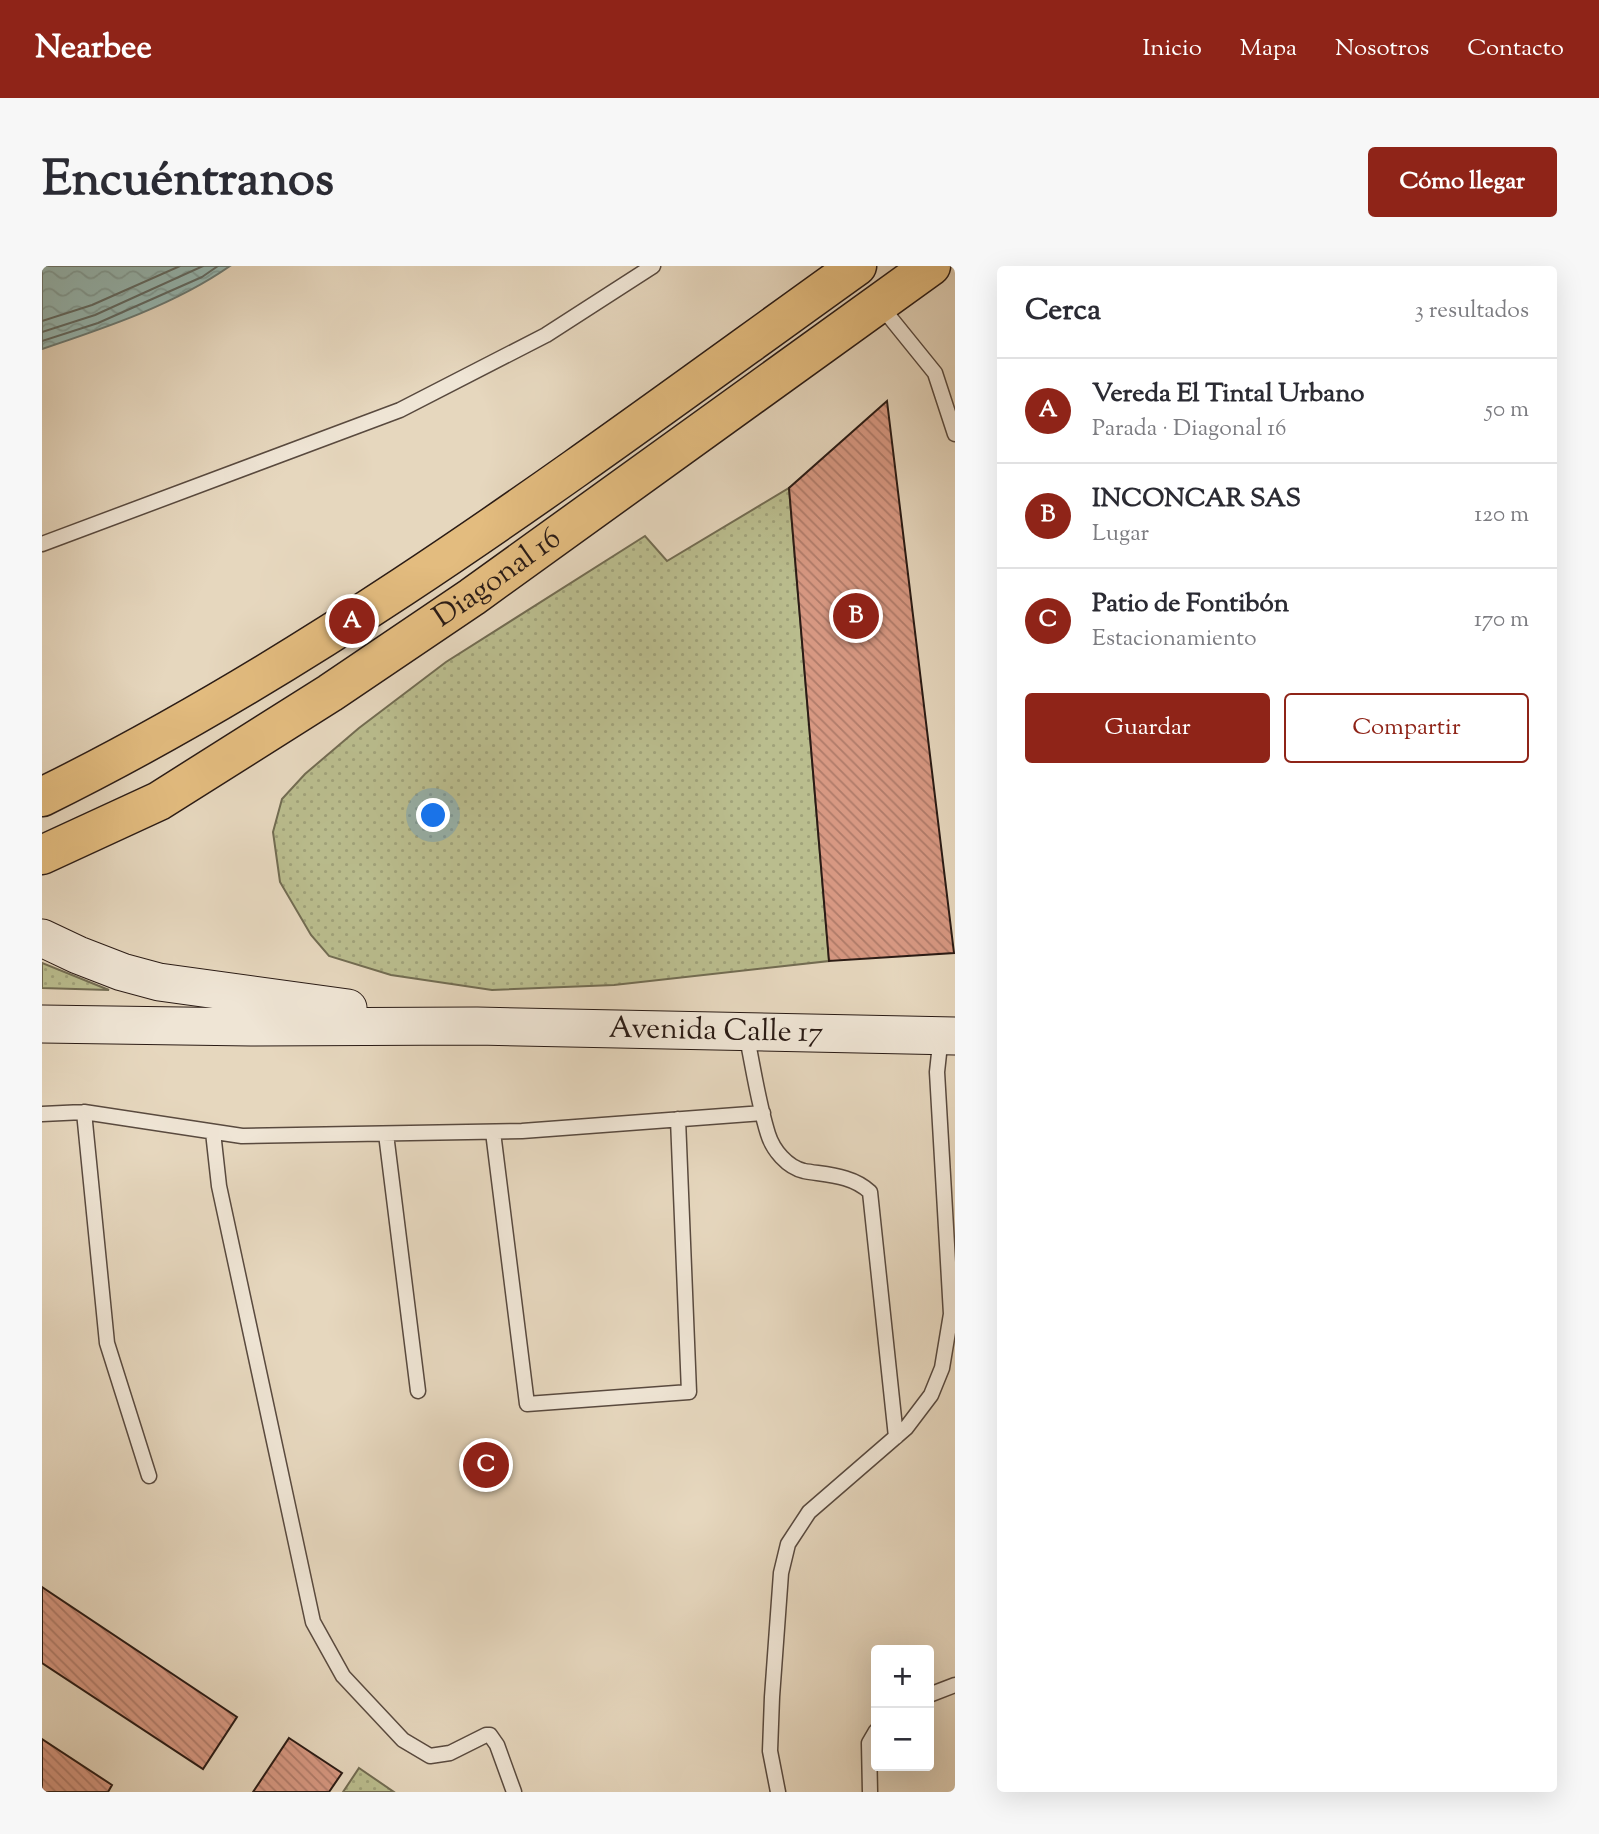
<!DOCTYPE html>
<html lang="es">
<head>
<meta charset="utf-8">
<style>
  body { margin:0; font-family:"Sorts Mill Goudy",serif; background:#f7f7f7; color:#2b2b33 }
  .controls { position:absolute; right:21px; bottom:21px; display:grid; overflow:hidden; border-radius:7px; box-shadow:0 7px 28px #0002 }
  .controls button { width:63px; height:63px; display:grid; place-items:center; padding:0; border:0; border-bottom:2px solid #e1e1e2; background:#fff; color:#2b2b33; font:35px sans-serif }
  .you { position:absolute; left:392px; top:550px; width:24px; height:24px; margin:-18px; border:5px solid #fff; border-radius:50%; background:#1a73e8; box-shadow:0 0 0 10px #1a73e833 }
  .badge { display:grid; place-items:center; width:46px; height:46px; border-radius:50%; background:#8f2418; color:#fff; font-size:23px; font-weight:700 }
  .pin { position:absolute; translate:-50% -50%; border:4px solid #fff; box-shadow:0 2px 7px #0006 }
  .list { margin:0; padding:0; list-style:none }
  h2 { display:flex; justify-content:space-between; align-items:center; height:91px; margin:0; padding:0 28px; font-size:30px }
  h2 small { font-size:23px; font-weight:400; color:#7c7c81 }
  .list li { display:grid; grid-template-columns:46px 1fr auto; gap:21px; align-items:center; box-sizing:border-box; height:105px; padding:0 28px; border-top:2px solid #e1e1e2 }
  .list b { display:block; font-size:26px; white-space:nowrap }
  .list p { margin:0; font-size:23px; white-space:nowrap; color:#7c7c81 }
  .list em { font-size:23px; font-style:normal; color:#7c7c81 }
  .actions { display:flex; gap:14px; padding:21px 28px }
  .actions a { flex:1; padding:16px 0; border:2px solid #8f2418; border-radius:7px; text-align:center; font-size:24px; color:#8f2418 }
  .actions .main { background:#8f2418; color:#fff }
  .map { position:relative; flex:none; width:913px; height:1526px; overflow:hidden; border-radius:7px }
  header { display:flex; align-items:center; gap:42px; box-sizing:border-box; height:98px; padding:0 35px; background:#8f2418; color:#fff }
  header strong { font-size:33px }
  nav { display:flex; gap:38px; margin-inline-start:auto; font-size:24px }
  .intro { display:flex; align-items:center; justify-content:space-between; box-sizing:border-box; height:168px; padding:0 42px }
  h1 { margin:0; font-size:49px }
  .button { padding:18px 32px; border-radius:7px; background:#8f2418; color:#fff; font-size:24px; font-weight:700 }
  main { display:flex; gap:42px; padding:0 42px }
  aside { flex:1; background:#fff; border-radius:7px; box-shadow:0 7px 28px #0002 }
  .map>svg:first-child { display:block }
</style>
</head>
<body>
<header>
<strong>Nearbee</strong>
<nav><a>Inicio</a><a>Mapa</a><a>Nosotros</a><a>Contacto</a></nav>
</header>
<div class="intro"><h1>Encuéntranos</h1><a class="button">Cómo llegar</a></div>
<main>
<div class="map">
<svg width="913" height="1526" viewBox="0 0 913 1526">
  <defs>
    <pattern id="green-dots" width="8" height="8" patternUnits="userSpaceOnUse" patternTransform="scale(1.75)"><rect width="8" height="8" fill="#babd8e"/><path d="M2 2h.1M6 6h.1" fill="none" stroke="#a0a27a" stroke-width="1.8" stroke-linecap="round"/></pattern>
    <pattern id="water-waves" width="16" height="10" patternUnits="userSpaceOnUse" patternTransform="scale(1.75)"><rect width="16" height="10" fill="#96b9b4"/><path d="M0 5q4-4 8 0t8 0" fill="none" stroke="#819e9a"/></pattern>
    <pattern id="building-back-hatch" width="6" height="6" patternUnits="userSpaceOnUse" patternTransform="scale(1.75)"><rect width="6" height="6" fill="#d79882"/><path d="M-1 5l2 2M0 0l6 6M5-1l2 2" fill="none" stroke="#af7b69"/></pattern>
  </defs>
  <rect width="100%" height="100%" fill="#e6d7be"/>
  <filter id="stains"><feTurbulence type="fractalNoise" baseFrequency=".00286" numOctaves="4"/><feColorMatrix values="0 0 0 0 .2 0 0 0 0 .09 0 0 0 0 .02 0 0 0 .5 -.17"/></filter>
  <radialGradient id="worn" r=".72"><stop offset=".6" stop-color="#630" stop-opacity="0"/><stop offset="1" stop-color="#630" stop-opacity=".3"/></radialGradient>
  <path fill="url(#green-dots)" stroke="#726c52" stroke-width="2" d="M747,222l40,473 -215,24 -122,5 -101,-15 -62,-19 -18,-21 -31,-53 -7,-50 9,-33 23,-25 54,-46 87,-66 199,-126 22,25z
    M0,697l67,27 -67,-2z
    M317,1502l35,24h-51z"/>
  <path fill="url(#water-waves)" stroke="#6b7a74" stroke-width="2" d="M0,0h188c-54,38 -125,62 -188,83z"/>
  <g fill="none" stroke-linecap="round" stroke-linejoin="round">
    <path stroke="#606a64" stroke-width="2" d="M0,55l50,-16 88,-39
      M0,66l53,-17 108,-49
      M0,75l56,-18 104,-46 16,-11"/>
  </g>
  <path fill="url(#building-back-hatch)" stroke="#2a1b15" stroke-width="2" d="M845,135l67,552 -125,8 -40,-473z
    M0,1321l195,130 -34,52 -161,-106z
    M247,1472l53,35 -13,19h-76z
    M0,1473l70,46 -4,7h-66z"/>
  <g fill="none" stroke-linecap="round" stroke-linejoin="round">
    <g stroke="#594a3f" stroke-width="17">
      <path id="service" d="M838,39l55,68 20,61
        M0,278l358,-134 146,-75 107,-69
        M704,767c7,33 12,69 22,101 5,16 19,33 36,37 23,4 48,4 66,21l26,245
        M42,846l23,231 42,133
        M0,848l42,-2 158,24 280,-5 241,-18
        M171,866l6,54 94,436 30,54 60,64 27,16 20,-3 36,-18h4l7,10 17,47
        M451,866l34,272 162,-12 -11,-273
        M344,868l32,257
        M887,1429l26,-10
        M736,1526l-8,-41 2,-54 9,-124 7,-29 21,-32 97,-84 25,-33 11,-27 9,-54 -14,-242 4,-37
        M828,1526l-1,-49 7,-12"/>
    </g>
    <g stroke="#2a1b15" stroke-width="39">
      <g id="secondary">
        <path d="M0,672l36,17 44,17 37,10 189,26"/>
        <path id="s1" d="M0,758l209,3 226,-1 478,10"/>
      </g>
    </g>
    <g stroke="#2a1b15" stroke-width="41">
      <g id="primary">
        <path d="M0,531c292,-144 551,-342 815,-531"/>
        <path id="s2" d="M0,589l117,-54 171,-108 142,-96 459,-331"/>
      </g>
    </g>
    <use href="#service" stroke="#efe5d5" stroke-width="14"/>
    <use href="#secondary" stroke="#efe5d5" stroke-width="37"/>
    <use href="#primary" stroke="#e3bc7f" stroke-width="38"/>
  </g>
  <g text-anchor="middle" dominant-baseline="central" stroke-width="6" stroke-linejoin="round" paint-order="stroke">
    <g font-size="30" fill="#2a1b15" stroke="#efe5d5">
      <text stroke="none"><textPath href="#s2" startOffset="534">Diagonal 16</textPath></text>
      <text stroke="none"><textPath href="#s1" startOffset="674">Avenida Calle 17</textPath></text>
    </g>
  </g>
  <rect width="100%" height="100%" filter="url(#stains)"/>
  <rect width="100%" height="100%" fill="url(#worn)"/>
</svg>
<div class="controls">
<button>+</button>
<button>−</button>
</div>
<div class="you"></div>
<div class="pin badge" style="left:310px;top:355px">A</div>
<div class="pin badge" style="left:814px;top:350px">B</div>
<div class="pin badge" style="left:444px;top:1199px">C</div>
</div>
<aside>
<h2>Cerca<small>3 resultados</small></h2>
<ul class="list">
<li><span class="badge">A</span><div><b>Vereda El Tintal Urbano</b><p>Parada · Diagonal 16</p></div><em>50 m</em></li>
<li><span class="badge">B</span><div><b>INCONCAR SAS</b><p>Lugar</p></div><em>120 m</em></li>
<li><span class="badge">C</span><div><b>Patio de Fontibón</b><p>Estacionamiento</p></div><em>170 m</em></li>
</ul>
<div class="actions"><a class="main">Guardar</a><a>Compartir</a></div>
</aside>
</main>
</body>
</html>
